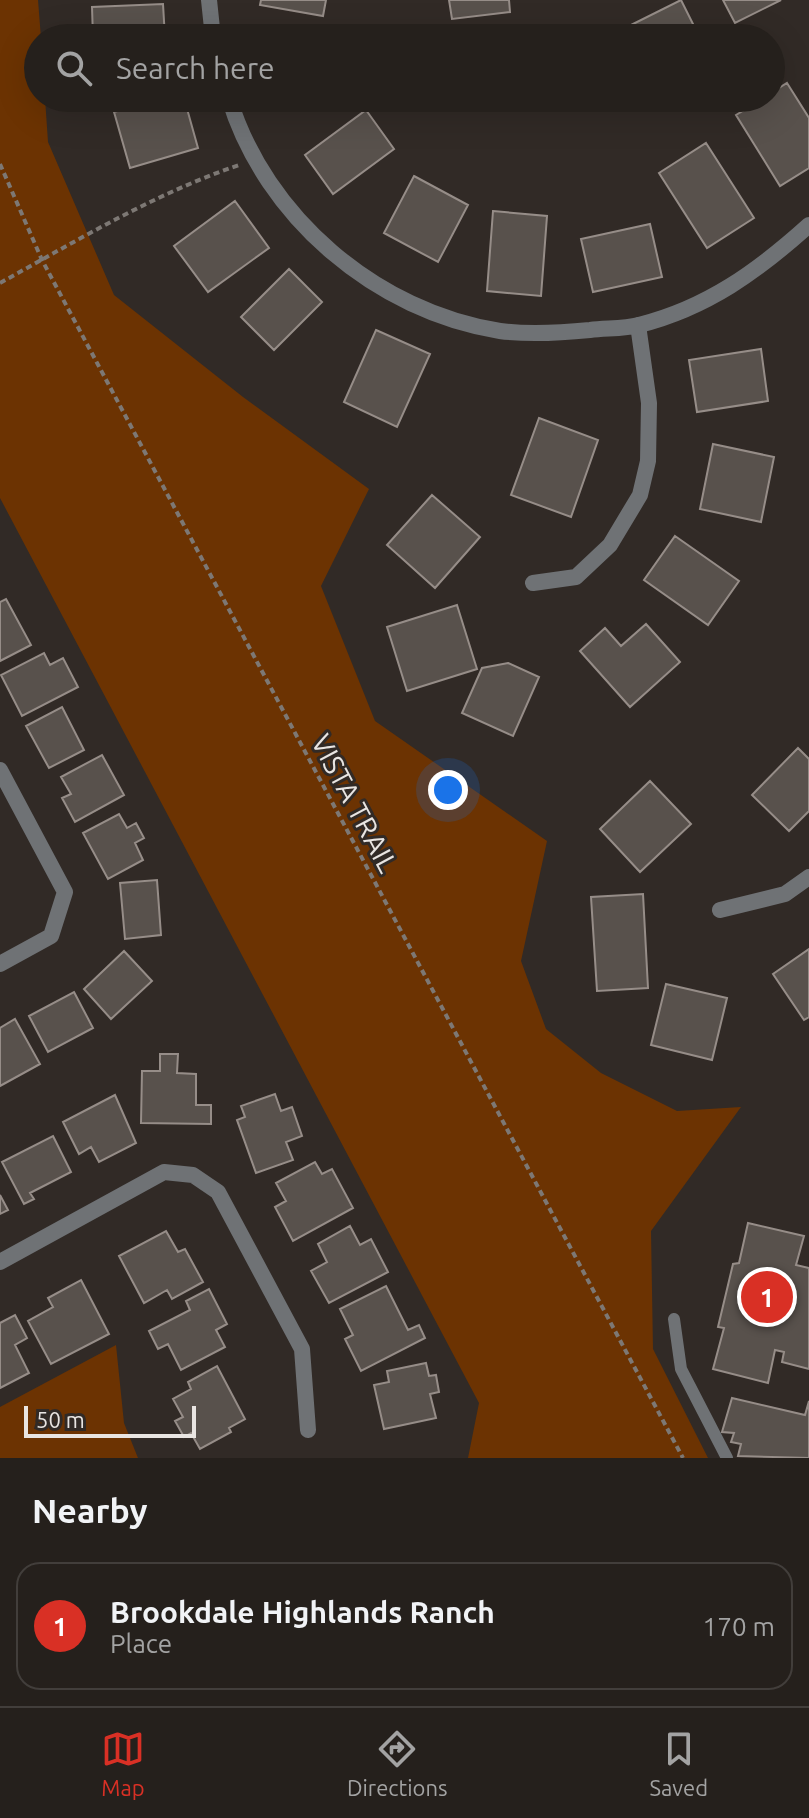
<!DOCTYPE html>
<html lang="en">
<head>
<meta charset="utf-8">
<style>
  body { margin:0; font-family:Ubuntu,sans-serif; background:#312d29; color:#f1f3f6 }
  .scale { position:absolute; left:24px; bottom:20px; width:172px; box-sizing:border-box; padding-left:8px; border:4px solid #e9e5e2; border-top:0; font-size:22px; line-height:28px; white-space:nowrap; color:#e9e5e2; -webkit-text-stroke:6px #312a26; paint-order:stroke }
  .you { position:absolute; left:448px; top:790px; width:28px; height:28px; margin:-20px; border:6px solid #fff; border-radius:50%; background:#1a73e8; box-shadow:0 0 0 12px #1a73e833 }
  .badge { display:grid; place-items:center; width:52px; height:52px; border-radius:50%; background:#d93025; color:#fff; font-size:26px; font-weight:700 }
  .pin { position:absolute; translate:-50% -50%; border:4px solid #fff; box-shadow:0 2px 8px #0006 }
  .list { margin:0; padding:0; list-style:none }
  h2 { display:flex; justify-content:space-between; align-items:center; height:104px; margin:0; padding:0 32px; font-size:34px }
  h2 small { font-size:26px; font-weight:400; color:#a3a3a3 }
  .list li { display:grid; grid-template-columns:52px 1fr auto; gap:24px; align-items:center; box-sizing:border-box; height:128px; margin:0 16px 16px; padding:0 16px; border:2px solid #423e3b; border-radius:24px }
  .list b { display:block; font-size:30px; white-space:nowrap }
  .list p { margin:0; font-size:26px; white-space:nowrap; color:#a3a3a3 }
  .list em { font-size:26px; font-style:normal; color:#a3a3a3 }
  .icon { flex:none; width:44px; height:44px; fill:none; stroke:currentColor; stroke-width:2; stroke-linecap:round; stroke-linejoin:round }
  .map { position:relative; flex:none; width:809px; height:1458px; overflow:hidden }
  .search { position:absolute; background:#25201c; box-shadow:0 8px 32px #0002; left:24px; right:24px; top:24px; height:88px; display:flex; align-items:center; gap:20px; box-sizing:border-box; padding:0 28px; border-radius:44px; color:#a3a3a3; font-size:30px }
  .sheet { height:248px; background:#25201c }
  nav { display:flex; justify-content:space-around; align-items:center; box-sizing:border-box; height:112px; border-top:2px solid #423e3b; background:#25201c; font-size:22px; color:#a3a3a3 }
  nav a { display:grid; justify-items:center; gap:4px }
  nav .on { color:#d93025 }
  .map>svg:first-child { display:block }
</style>
</head>
<body>
<div class="map">
<svg width="809" height="1458" viewBox="0 0 809 1458">
  <rect width="100%" height="100%" fill="#312a26"/>
  <path fill="#6c3302" d="M0,0h38l3,38h-3v60h7l3,44 66,153 129,102 126,92 -48,97 54,135 172,120 -26,120 25,68 55,44 76,38 64,-4 -90,124 2,118 55,109h-240l11,-55 -479,-905z
    M116,1345l8,78 14,35h-138v-51z"/>
  <path fill="#58514c" stroke="#968d88" stroke-width="2" d="M261,0h65l-3,16 -63,-11z
    M449,0h60l1,12 -58,7z
    M681,0l19,38h-87l-2,-3z
    M723,0h58l-46,23z
    M163,4l2,34h-72l-1,-31z
    M325,27l2,11h-61z
    M517,29l17,9h-21z
    M787,83l22,35v50l-29,18 -44,-71 28,-17h7v-5z
    M163,98h21l14,50 -68,20 -16,-56z
    M366,110l28,39 -61,45 -28,-39z
    M706,143l48,75 -47,30 -48,-75z
    M414,176l54,29 -30,57 -54,-29z
    M235,201l34,47 -61,44 -34,-46z
    M493,211l54,5 -6,80 -54,-5z
    M650,224l12,53 -69,15 -12,-53z
    M289,269l33,33 -48,48 -33,-33z
    M376,330l54,24 -33,73 -53,-25z
    M761,349l7,52 -71,11 -8,-52z
    M539,418l59,22 -27,77 -60,-22z
    M713,444l61,13 -13,65 -61,-13z
    M432,495l48,42 -45,51 -48,-43z
    M675,536l64,45 -31,44 -64,-45z
    M6,599l25,46 -31,16v-59z
    M457,605l20,64 -70,22 -20,-64z
    M646,624l34,38 -50,45 -50,-56 25,-23 16,18z
    M44,653l6,12 13,-7 15,29 -56,29 -21,-41z
    M508,663l31,14 -26,59 -51,-23 20,-45z
    M62,707l22,43 -35,18 -23,-42z
    M798,748l11,11v52l-20,20 -37,-36z
    M102,755l22,40 -49,27 -13,-24 9,-4 -10,-17z
    M650,781l41,43 -51,48 -40,-43z
    M119,814l8,14 9,-5 8,15 -9,5 8,17 -35,19 -25,-46z
    M157,880l4,55 -36,4 -5,-56z
    M643,894l5,94 -51,3 -6,-94z
    M809,949v68l-5,3 -31,-46z
    M124,951l28,30 -41,38 -27,-30z
    M666,984l61,14 -15,62 -61,-15z
    M74,992l19,36 -45,24 -19,-36z
    M15,1019l25,45 -40,22v-58z
    M160,1054h18l-1,19 19,1v31h15v19l-70,-1 1,-52h18z
    M275,1094l6,17 11,-4 10,29 -16,6 7,18 -37,13 -19,-53 8,-3 -4,-11z
    M115,1095l21,48 -37,19 -8,-15 -12,7 -16,-32z
    M53,1136l18,36 -41,21 4,6 -10,5 -22,-42z
    M315,1162l7,12 10,-5 21,39 -60,33 -18,-34 11,-6 -10,-18z
    M0,1195l8,15 -8,4z
    M748,1223l56,13 -8,29 13,3v101l-27,-7 2,-10 -9,-2 -7,33 -55,-14 11,-41 -6,-1 15,-63 6,-1z
    M350,1226l10,19 11,-6 17,33 -59,31 -18,-32 16,-9 -9,-18z
    M166,1231l12,21 7,-3 18,33 -31,17 -5,-9 -23,13 -25,-47z
    M81,1280l28,54 -58,30 -23,-43 25,-14 -5,-9z
    M386,1286l22,44 11,-5 6,13 -64,33 -16,-32 8,-4 -13,-26z
    M209,1289l18,35 -11,6 9,17 -44,23 -13,-26 -10,5 -9,-18 41,-21 -4,-9z
    M15,1315l12,23 -12,7 14,28 -29,15v-65z
    M426,1363l3,13 7,-1 3,17 -9,2 6,24 -52,11 -10,-44 15,-3 -2,-11z
    M217,1366l28,53 -16,9 2,4 -31,17 -9,-16 -7,4 -9,-16 8,-4 -10,-18 18,-10 -3,-7z
    M732,1398l73,17 4,-14v57l-71,-2 3,-12 -10,-2 3,-9 -12,-1z"/>
  <g fill="none" stroke-linecap="round" stroke-linejoin="round">
    <path stroke="#7d7874" stroke-width="4" stroke-dasharray="6 4" stroke-linecap="butt" d="M0,164l42,96 641,1198
      M0,283c78,-43 154,-89 239,-118"/>
    <path stroke="#6f7275" stroke-width="12" d="M674,1319l7,50 46,89"/>
    <path stroke="#6f7275" stroke-width="16" d="M209,0l4,38
      M229,98c36,119 148,214 271,233 30,4 60,2 90,-1 16,-2 34,-1 49,-5 68,-17 119,-54 170,-100
      M533,583l43,-6 34,-32 30,-50 8,-34 1,-58 -11,-78
      M0,770l65,122 -14,44 -51,28
      M720,910l65,-16 24,-17
      M0,1262l164,-90 29,3 25,17 84,157 6,81"/>
  </g>
  <g text-anchor="middle" dominant-baseline="central" stroke-width="6" stroke-linejoin="round" paint-order="stroke">
    <g font-size="28" fill="#e9e5e2" stroke="#312a26">
      <text transform="translate(355 803) rotate(62)">VISTA TRAIL</text>
    </g>
  </g>
</svg>
<div class="scale">50 m</div>
<div class="you"></div>
<div class="pin badge" style="left:767px;top:1297px">1</div>
<div class="search"><svg class="icon" aria-label="search" viewBox="0 0 24 24"><circle cx="10" cy="10" r="6"/><path d="M15 15l6 6"/></svg>Search here</div>
</div>
<section class="sheet">
<h2>Nearby<small></small></h2>
<ul class="list">
<li><span class="badge">1</span><div><b>Brookdale Highlands Ranch</b><p>Place</p></div><em>170 m</em></li>
</ul>
</section>
<nav>
<a class="on"><svg class="icon" aria-label="map" viewBox="0 0 24 24"><path d="M3 6l6-2 6 2 6-2v14l-6 2-6-2-6 2zM9 4v14M15 6v14"/></svg>Map</a>
<a><svg class="icon" aria-label="directions" viewBox="0 0 24 24"><path d="M12 3l9 9-9 9-9-9zM9 14v-3h6M13 9l2 2-2 2"/></svg>Directions</a>
<a><svg class="icon" aria-label="saved" viewBox="0 0 24 24"><path d="M7 4h10v16l-5-4-5 4z"/></svg>Saved</a>
</nav>
</body>
</html>
